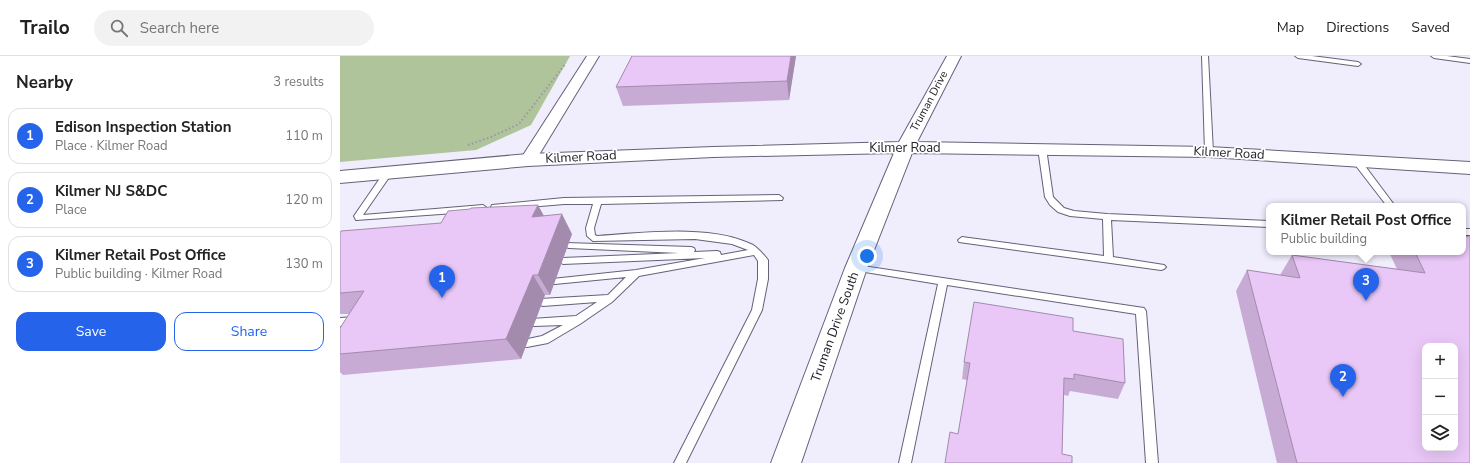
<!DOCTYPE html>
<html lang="en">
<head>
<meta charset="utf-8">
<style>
  body { margin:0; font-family:"Nunito Sans",sans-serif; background:#f2f2f2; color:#222 }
  .controls { position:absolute; right:12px; bottom:12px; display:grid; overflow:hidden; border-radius:8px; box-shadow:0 4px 16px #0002 }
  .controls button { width:36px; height:36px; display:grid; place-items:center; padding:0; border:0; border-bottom:1px solid #e0e0e0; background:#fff; color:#222; font:20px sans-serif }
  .you { position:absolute; left:527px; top:200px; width:14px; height:14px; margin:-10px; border:3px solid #fff; border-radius:50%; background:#1a73e8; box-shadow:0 0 0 6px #1a73e833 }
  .badge { display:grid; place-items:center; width:26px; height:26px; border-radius:50%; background:#2563eb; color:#fff; font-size:13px; font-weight:700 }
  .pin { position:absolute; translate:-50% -33px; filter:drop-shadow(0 1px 2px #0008) }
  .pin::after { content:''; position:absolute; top:21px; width:14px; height:12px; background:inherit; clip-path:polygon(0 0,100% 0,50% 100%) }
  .popup { position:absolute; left:926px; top:147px; width:200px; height:52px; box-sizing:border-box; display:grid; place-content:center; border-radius:8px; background:#fff; filter:drop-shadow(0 1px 3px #0005); font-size:13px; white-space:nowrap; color:#767676 }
  .popup b { font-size:15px; color:#222 }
  .popup::after { content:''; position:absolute; left:50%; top:100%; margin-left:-8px; border:8px solid transparent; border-top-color:#fff }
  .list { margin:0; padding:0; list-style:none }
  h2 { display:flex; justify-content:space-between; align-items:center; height:52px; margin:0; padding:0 16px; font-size:17px }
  h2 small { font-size:13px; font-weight:400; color:#767676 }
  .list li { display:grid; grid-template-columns:26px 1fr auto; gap:12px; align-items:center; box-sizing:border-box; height:56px; margin:0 8px 8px; padding:0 8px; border:1px solid #e0e0e0; border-radius:12px }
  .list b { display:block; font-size:15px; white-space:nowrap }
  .list p { margin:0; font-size:13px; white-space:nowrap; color:#767676 }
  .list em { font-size:13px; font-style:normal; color:#767676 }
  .actions { display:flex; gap:8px; padding:12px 16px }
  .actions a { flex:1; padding:9px 0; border:1px solid #2563eb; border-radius:12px; text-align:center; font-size:14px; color:#2563eb }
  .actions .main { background:#2563eb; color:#fff }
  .icon { flex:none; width:22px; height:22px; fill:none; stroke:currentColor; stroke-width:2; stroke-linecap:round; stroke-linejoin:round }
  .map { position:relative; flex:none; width:1130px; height:407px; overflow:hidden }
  header { display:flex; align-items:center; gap:24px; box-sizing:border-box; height:56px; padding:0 20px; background:#fff; border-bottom:1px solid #e0e0e0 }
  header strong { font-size:19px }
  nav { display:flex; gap:22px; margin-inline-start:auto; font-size:14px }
  .search { width:280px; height:36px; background:#f2f2f2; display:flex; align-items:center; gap:10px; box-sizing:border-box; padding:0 14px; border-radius:22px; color:#767676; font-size:15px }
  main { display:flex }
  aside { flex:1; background:#fff }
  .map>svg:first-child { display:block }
</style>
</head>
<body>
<header>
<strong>Trailo</strong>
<div class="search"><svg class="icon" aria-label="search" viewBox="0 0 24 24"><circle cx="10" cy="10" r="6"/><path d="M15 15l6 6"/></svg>Search here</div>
<nav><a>Map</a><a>Directions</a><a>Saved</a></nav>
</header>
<main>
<aside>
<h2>Nearby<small>3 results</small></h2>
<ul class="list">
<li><span class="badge">1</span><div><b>Edison Inspection Station</b><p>Place · Kilmer Road</p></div><em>110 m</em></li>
<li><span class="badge">2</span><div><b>Kilmer NJ S&amp;DC</b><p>Place</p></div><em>120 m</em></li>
<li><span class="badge">3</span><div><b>Kilmer Retail Post Office</b><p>Public building · Kilmer Road</p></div><em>130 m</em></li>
</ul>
<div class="actions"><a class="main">Save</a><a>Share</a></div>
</aside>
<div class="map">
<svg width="1130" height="407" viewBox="0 0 1130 407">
  <rect width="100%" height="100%" fill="#f0edfd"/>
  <path fill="#afc49b" d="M0,0h230l-39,69 -55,25 -136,12z"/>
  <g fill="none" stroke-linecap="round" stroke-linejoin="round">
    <g stroke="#666179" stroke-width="2">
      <path id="service" d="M862,0h6l5,96 -4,2 -4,-2z
        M955,0h17l46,6 3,2 -3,2 -60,-8z
        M1091,0h16l23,3v4l-36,-5z
        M699,90h3l4,2 7,49 11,11 10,3 33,3 162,7v6l-158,-7 2,37 51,8 2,2 -2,2 -3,1 -202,-28 -1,-2 4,-3 142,19 -1,-37 -33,-3 -12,-4 -8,-7 -5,-8 -7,-49z
        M1013,102h6l36,48h-8l-34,-44z
        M45,115h3l4,2 -29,42 120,-10 4,3 -4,3 -127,9 -2,-4z
        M439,139l4,3 -1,2 -181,4 -7,24 1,7 2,1c46,-3 114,-12 156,9 5,3 11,10 15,15v19l-6,31 -76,153h-12l78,-153 6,-31v-18l-4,-6 -115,21 -27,26 -32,22 -32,19 -21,4 -4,-1 -1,-3 1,-3 19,-4 21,-11 -29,1 -3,-1 -2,-3 2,-3 45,-3 21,-14 -54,4 -3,-1 -2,-3 2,-3 68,-4 18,-18 -71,7 -3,-1 -2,-2 2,-2 84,-9 69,-12 -142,6 -5,-3 5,-3 116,-5 -110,-5 -3,-1 -1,-2 1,-2 125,4 3,1 1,2 -1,2 23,-1 3,1 1,3 27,-5 -16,-6 -37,-5 -102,2 -6,-5 -1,-8 7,-24h-29l-69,6 -3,-1 -1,-2 1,-2 72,-7z
        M1123,173h7v6h-7z
        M516,209l288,43 2,3 12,152h-12l-10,-149 -189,-29 -36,178h-12l39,-179 -85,-14 -2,-2z
        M15,261l3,1 2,3 -2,3 -18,2v-8z"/>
    </g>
    <g stroke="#666179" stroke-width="2">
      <path id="minor" d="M247,0h12l-65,107 -6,2 -6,-2 -2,-3z"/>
    </g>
    <g stroke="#666179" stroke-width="2">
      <path id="tertiary" d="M607,0h14l-44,86 292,5 261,15v12l-261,-17 -297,-4 -45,115 -66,195h-30l74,-195 49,-115 -181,4 -185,9 -188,17v-12l188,-17 185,-7 186,-5z"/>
    </g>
    <path stroke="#9997a4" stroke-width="2" stroke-dasharray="1.5 2.5" stroke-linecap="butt" d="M128,89l23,-8 28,-13 47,-61"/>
    <use href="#service" fill="#fff" fill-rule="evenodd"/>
    <use href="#minor" fill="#fff" fill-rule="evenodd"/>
    <use href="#tertiary" fill="#fff" fill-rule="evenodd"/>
  </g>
  <path fill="#c8abd4" d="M292,0h164l-7,44 -166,6 -7,-19z
    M130,153l74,7 28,18 -22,61h-5l-24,64 -178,16 -3,-3v-44l9,-14h-9v-81l101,-10z
    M1049,196h74l7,211h-193l-41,-172 11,-21 33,5 12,-20 105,14z
    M733,275l52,52 -7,16 -48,-8 -2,5 -4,-1 -2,59 -104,-20 9,-54 -5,-1 2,-17z"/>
  <path fill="#a38bad" d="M451,0h5l-7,44 -2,-19z
    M198,149l11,20 -17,-8z
    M222,158l10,20 -22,61 -12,-20z
    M193,219l12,20 -24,64 -15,-20z"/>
  <path fill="#e9c7f7" stroke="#a38bad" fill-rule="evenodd" d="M292,0h159l-4,25 -171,6z
    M198,149l-6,12 30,-3 -24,61h-5l-27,64 -166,15v-26l24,-37 -24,2v-60l1,-2 100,-8 7,-12 22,-2 1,-1z
    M1123,180l7,1v226h-173l-50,-193 53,8 -8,-23 133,18 -10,-21h48zM1085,290h30v102h-30z
    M634,246l99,16v13l50,8 2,44 -51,-9v5l-10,-1 -2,76 10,2v7h-127l5,-31 8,2 12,-71 -6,-1z"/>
  <g text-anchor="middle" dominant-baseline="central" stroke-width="3.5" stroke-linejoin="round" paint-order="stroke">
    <g font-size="11" fill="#222029" stroke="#fff">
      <text transform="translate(589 45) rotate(-62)">Truman Drive</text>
    </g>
    <g font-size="13" fill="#222029" stroke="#fff">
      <text x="565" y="92">Kilmer Road</text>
      <text transform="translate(889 97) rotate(3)">Kilmer Road</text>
      <text transform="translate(241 101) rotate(-3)">Kilmer Road</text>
      <text transform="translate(495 271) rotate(-70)">Truman Drive South</text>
    </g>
  </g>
</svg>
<div class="controls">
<button>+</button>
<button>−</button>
<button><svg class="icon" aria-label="layers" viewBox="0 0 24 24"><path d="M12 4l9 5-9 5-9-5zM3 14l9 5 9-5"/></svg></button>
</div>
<div class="you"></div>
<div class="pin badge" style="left:102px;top:242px">1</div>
<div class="pin badge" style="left:1003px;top:341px">2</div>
<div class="pin badge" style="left:1026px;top:245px">3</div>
<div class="popup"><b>Kilmer Retail Post Office</b>Public building</div>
</div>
</main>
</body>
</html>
